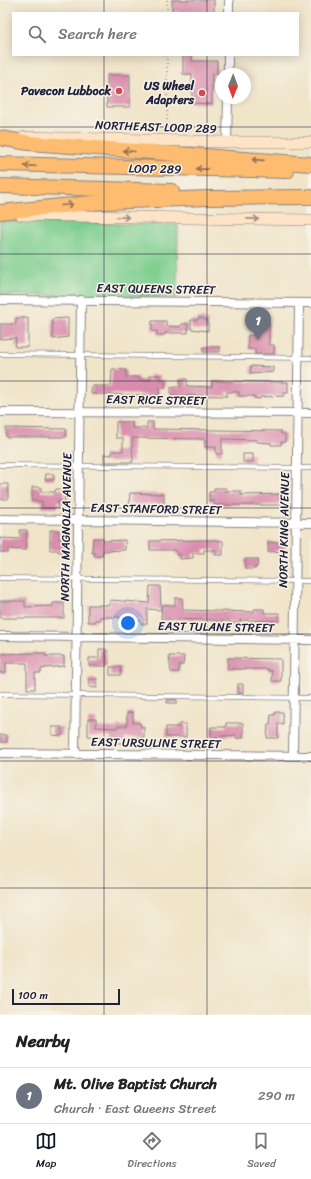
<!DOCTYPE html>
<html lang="en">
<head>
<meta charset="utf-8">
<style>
  body { margin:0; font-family:Sriracha,sans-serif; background:#f6f6f6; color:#222 }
  .compass { position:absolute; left:215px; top:68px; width:36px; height:36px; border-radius:50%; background:#fff; box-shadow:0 2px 10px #0003; rotate:181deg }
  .scale { position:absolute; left:12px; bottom:10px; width:108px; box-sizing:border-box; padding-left:4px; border:2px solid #22223b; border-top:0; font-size:11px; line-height:14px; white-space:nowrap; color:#22223b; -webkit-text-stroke:3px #f7f3e8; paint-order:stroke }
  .you { position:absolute; left:128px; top:623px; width:14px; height:14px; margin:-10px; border:3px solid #fff; border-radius:50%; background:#1a73e8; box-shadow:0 0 0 6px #1a73e833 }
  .badge { display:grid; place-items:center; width:26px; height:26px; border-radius:50%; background:#111827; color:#fff; font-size:13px; font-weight:700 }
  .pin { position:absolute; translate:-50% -33px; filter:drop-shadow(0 1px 2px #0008) }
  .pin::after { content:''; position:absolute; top:21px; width:14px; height:12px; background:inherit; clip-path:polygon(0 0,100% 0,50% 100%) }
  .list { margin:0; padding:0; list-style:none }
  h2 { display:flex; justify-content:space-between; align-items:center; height:52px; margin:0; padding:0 16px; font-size:17px }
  h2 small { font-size:13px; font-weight:400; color:#767676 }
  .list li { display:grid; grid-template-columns:26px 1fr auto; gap:12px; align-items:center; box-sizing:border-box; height:56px; padding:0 16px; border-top:1px solid #e0e0e0 }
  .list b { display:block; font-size:15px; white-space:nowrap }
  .list p { margin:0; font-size:13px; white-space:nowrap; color:#767676 }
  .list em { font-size:13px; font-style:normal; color:#767676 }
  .icon { flex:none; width:22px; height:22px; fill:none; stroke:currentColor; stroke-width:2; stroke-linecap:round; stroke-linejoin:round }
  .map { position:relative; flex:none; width:311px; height:1015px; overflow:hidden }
  .search { position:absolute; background:#fff; box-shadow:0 2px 10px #0003; left:12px; right:12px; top:12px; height:44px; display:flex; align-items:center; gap:10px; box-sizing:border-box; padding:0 14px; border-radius:0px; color:#767676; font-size:15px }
  .sheet { height:108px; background:#fff }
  nav { display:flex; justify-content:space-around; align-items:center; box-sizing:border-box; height:56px; border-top:1px solid #e0e0e0; background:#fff; font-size:11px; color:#767676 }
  nav a { display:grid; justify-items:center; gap:2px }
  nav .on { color:#111827 }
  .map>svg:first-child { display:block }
</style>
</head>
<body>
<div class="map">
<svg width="311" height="1015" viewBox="0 0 311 1015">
  <rect width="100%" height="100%" fill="#f7f3e8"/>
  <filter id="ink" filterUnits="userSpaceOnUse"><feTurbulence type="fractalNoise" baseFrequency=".025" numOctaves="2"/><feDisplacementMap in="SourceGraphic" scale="8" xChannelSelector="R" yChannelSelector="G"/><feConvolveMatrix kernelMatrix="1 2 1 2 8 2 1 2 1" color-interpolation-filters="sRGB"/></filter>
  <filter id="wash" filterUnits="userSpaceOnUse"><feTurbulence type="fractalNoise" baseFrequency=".012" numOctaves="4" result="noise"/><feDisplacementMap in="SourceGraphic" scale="16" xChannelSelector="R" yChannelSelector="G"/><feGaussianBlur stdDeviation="0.9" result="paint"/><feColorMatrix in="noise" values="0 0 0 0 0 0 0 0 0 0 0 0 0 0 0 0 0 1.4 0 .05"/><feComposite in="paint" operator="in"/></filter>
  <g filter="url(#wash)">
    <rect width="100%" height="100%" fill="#f0e4c9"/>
    <path fill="#7ece8f" stroke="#507865" d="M0,221l178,4 -1,72 -177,-2z"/>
    <g id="blocks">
      <path fill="#d98cac" d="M172,0h42v12h-42z
        M183,55h9v6h25v13h-5v30l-20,-1v-29h-9z
        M107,75h23v32h-23z
        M16,318h12v29h-13l1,-9 -16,1v-15h16z
        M68,318v19l-15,2 -1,-20z
        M198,318h6v2h4v11l-17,-2v-9h7z
        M152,321h14v5l14,1 2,-3h6v9h-23v2h-8v-4h-5z
        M257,323h12v22h5v9h-19v-5h-7v-14l9,1z
        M203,347h17v5h-17z
        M251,366l22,1v5l-23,2z
        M112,369l14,1v7h13v3h11v-5h10v5h5v8h-6v7l-68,-1 1,-8h19z
        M180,379h7v7l25,1v-6l76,1v11h-4v3l-24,1v2l-6,-1v-2h-15v-4h-12v4l-56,-1v-8h9z
        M116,422h16v6h15v-6h6v7l128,2v3h4v8h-4v3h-10v-2l-14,-1v-2l-35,-1v15h-6v-7h-11v-8l-73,-1 1,24h-29v-8l8,1v-4h11v-13h-7z
        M6,428l60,1v8h-60z
        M243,454h10v8h-10z
        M46,474h8v6h-9z
        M0,484h8v15h-8z
        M32,487h9v5h14l1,-3h8l1,13 -7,-1v7h-16v-7h-10z
        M214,488h12l-1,3h16v4l44,-1v11h-71v-4h-5v-9h5z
        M130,493l34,1v10h-19l-1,1 -15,-1z
        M20,530h7l-1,20 -18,-1v4l-8,-1v-14l20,1z
        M50,530h9v9h6v13h-7v-2h-8z
        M93,538h10v3l22,-1v10l-22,1 -1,5h-8l1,-3h-3z
        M213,540l10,1v14h-8l1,-5h-12v3h-11v5l-13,1v-5l-4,1v-5h-26v-9z
        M268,542l16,1v8l-16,1z
        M245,559h13l-1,8h-2v2h-10z
        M150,586h10l1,24 -14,-1v15h-6v-4h-21v-3h-20v3h-5v2h-7v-17h22v-5l39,3z
        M175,598h7l1,12 71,2v-3h10v4h15v8l-39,-1v3h-10v-2h-16v-1l-53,-1 1,-14h13z
        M0,601h25v6l28,-1v-3h11v15h-64z
        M99,649h7l1,17h-18v-8h10z
        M36,653h9v3h19v10l-19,2 -4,1v4h-6v16h-8v-26h-21v10h-6v-19z
        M169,656h15l-1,9h-4v7h-8z
        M228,658l53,1v22h-9v-10h-4v-2h-40z
        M110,667h11v8h-11z
        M89,679h8v9l-8,-1z
        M238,684h5v9h-5z
        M167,700h10v3h-10z
        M133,712v11h7l1,4h3v11h-19v5h-14v-6l-23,-1v-17h8v8l21,1v-2h10v-13z
        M275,712h8v12h-5v14h-11l1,-14h2l1,-9h4z
        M226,723h17v15h-7v-3l-25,2v-10h15z
        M179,724h7v13h-20v-10h13z
        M52,727h10v9l-10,-1z
        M0,735h7v7h-7z"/>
    </g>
  </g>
  <g filter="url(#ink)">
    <use href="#blocks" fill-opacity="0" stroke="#898382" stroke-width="1"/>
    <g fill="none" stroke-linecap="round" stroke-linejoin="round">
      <g stroke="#898382" stroke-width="5.5">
        <path id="lane" d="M0,354l311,4
          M0,465l311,3
          M0,578l311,3
          M0,694l311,4"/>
      </g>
      <g stroke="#898382" stroke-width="10">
        <path id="street" d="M229,13v-13
          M228,74v-19
          M227,142l1,-44
          M0,300l311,3
          M0,412l311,1
          M0,519l311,4
          M0,636l311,4
          M0,753l311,3
          M75,754l6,-454
          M293,756l6,-453"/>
      </g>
      <g stroke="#898382" stroke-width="12">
        <path id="secondary" d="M24,137l203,5h84
          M21,215l290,5"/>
      </g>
      <g stroke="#898382" stroke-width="16">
        <path id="highway" d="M0,138l29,5 282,21
          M0,164l287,7
          M0,186l172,5
          M0,212l103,-10 106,-4 102,-1"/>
      </g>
      <path stroke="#898382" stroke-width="1.5" stroke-dasharray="1 3" stroke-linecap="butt" d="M167,0v13
        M167,55v77"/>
      <use href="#lane" stroke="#fff" stroke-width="4"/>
      <use href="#street" stroke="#fff" stroke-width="8"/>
      <use href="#secondary" stroke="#fee4c6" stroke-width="11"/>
      <use href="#highway" stroke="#fdbc70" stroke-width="14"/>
    </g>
    <defs><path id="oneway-shaft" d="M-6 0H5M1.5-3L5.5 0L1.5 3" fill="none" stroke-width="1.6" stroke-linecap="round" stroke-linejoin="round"/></defs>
    <g stroke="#906f56">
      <use href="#oneway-shaft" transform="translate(129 151) rotate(-175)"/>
      <use href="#oneway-shaft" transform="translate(258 160) rotate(-176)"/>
      <use href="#oneway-shaft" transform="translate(30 166) rotate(-178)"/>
      <use href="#oneway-shaft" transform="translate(202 169) rotate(-179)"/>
      <use href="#oneway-shaft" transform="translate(67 205) rotate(-5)"/>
    </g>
    <g stroke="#9b8d87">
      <use href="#oneway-shaft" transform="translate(123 217) rotate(1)"/>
      <use href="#oneway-shaft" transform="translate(253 219) rotate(1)"/>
    </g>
  </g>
  <path fill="none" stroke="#22223b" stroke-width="1" stroke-opacity="0.55" d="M104,0v13M207,0v13M104,55v960M207,55v960M0,127h311M0,254h311M0,381h311M0,508h311M0,634h311M0,761h311M0,888h311"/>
  <g fill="#d1495b" stroke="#f7f3e8" stroke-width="1.5">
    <circle cx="119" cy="91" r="4"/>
    <circle cx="202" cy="93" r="4"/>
  </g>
  <g text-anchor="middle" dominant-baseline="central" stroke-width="3" stroke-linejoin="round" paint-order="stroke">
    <g font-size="12" font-weight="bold" fill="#22223b" stroke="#f7f3e8" text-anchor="end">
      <text x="194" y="86">US Wheel<tspan x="194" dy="14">Adapters</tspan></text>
      <text x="111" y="91">Pavecon Lubbock</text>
    </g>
    <g font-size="12" fill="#22223b" stroke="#f7f3e8">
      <text transform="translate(156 127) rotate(2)">NORTHEAST LOOP 289</text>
      <text transform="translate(155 169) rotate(1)">LOOP 289</text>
      <text transform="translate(156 289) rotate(1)">EAST QUEENS STREET</text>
      <text transform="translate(156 400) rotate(1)">EAST RICE STREET</text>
      <text transform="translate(156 509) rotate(1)">EAST STANFORD STREET</text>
      <text transform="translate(66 527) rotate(-89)">NORTH MAGNOLIA AVENUE</text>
      <text transform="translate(284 530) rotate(-89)">NORTH KING AVENUE</text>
      <text transform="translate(216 627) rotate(1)">EAST TULANE STREET</text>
      <text transform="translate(156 743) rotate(1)">EAST URSULINE STREET</text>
    </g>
  </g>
</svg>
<svg class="compass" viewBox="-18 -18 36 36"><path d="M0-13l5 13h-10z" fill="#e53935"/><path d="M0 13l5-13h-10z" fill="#767676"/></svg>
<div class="scale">100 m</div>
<div class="you"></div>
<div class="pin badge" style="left:258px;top:340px;background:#6b7280">1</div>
<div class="search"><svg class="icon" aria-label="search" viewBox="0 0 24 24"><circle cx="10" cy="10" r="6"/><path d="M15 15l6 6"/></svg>Search here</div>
</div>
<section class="sheet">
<h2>Nearby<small></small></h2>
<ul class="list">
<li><span class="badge" style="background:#6b7280">1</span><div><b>Mt. Olive Baptist Church</b><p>Church · East Queens Street</p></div><em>290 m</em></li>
</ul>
</section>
<nav>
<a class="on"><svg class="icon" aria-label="map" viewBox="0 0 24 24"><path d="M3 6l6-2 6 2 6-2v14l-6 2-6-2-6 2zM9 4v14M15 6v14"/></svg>Map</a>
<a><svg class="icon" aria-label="directions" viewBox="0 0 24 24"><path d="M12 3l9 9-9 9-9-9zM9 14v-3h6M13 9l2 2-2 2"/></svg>Directions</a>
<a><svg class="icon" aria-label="saved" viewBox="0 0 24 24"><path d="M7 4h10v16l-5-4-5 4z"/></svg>Saved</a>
</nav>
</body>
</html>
